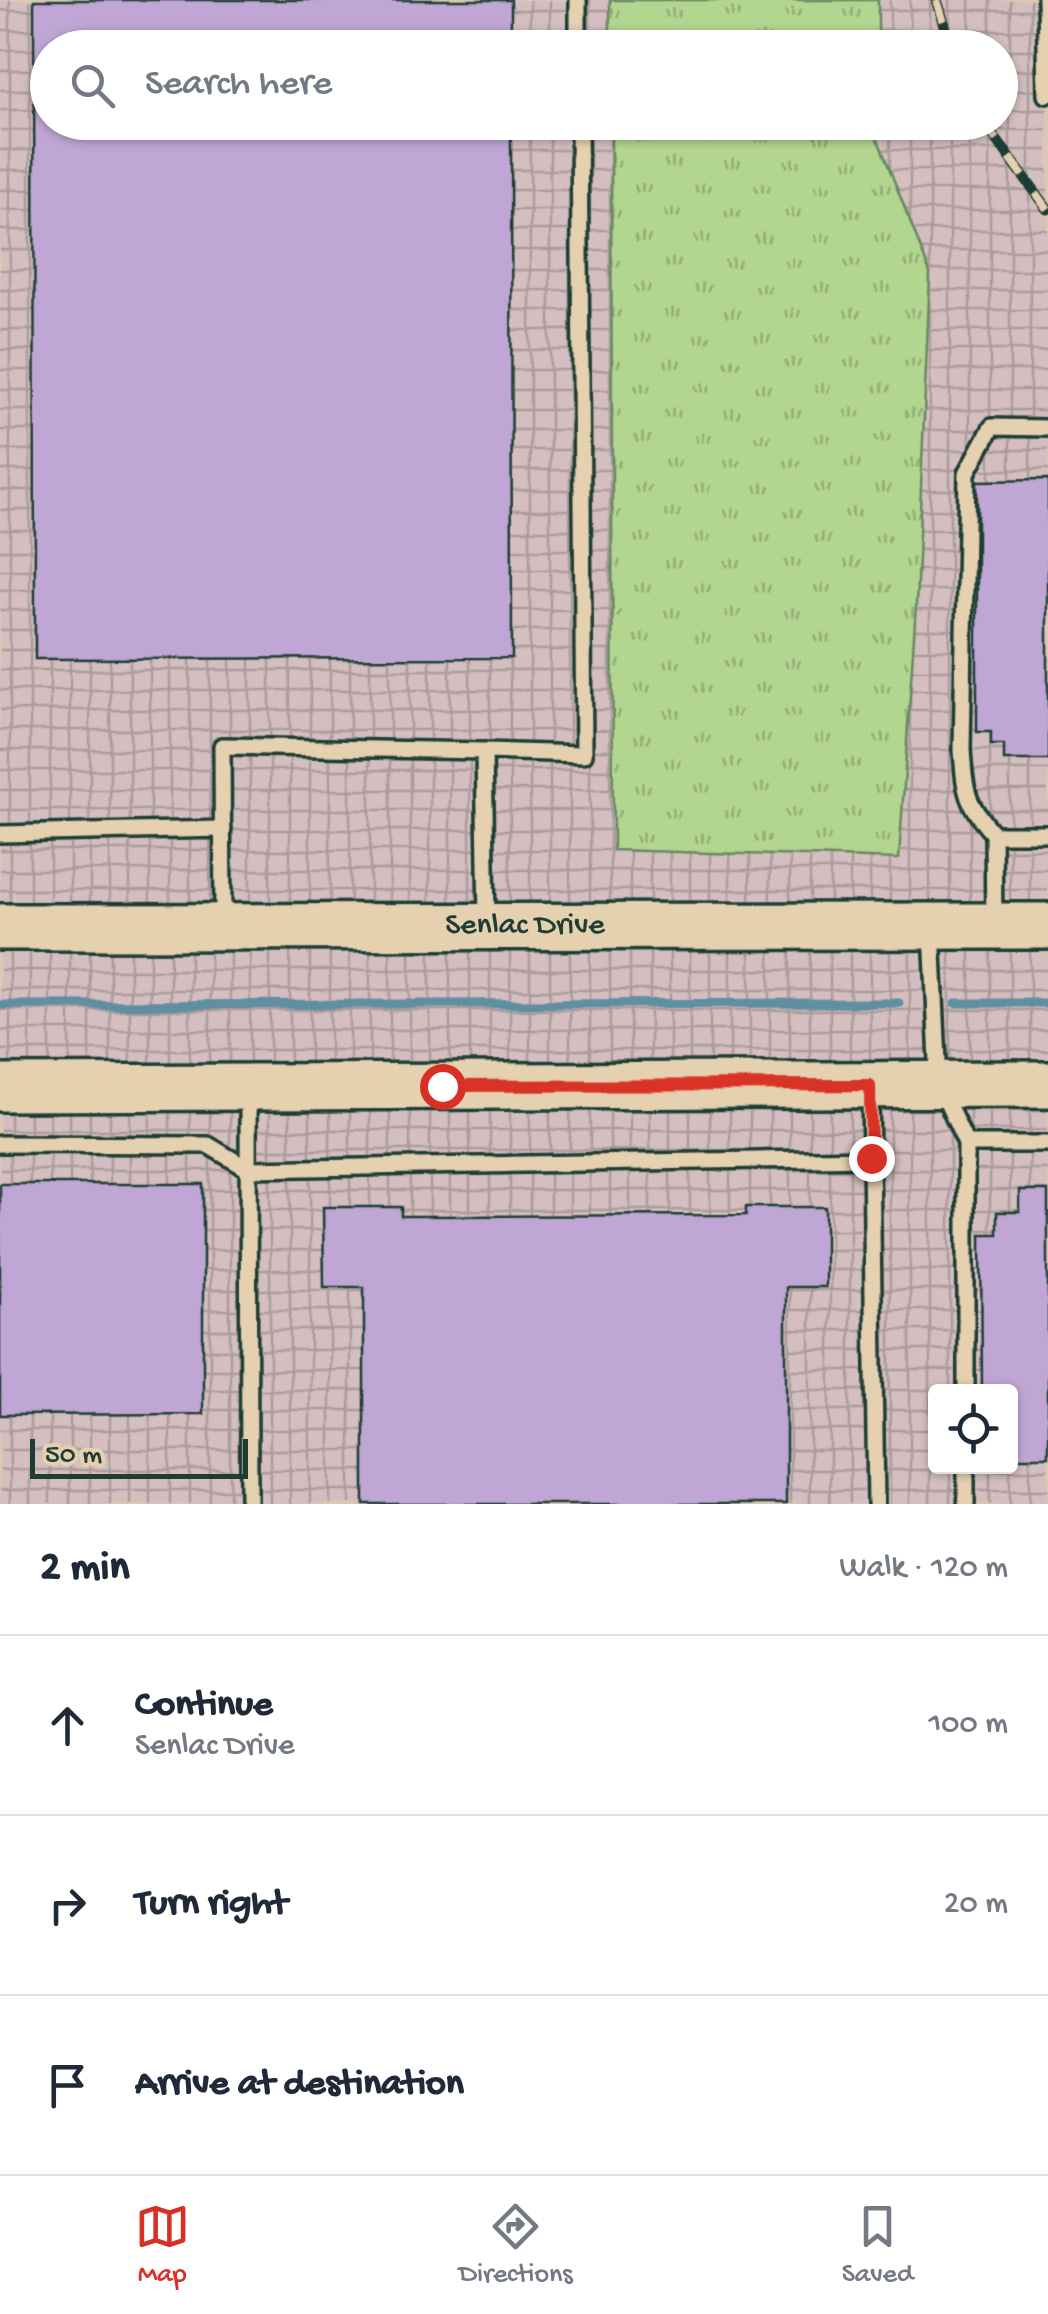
<!DOCTYPE html>
<html lang="en">
<head>
<meta charset="utf-8">
<style>
  body { margin:0; font-family:"Gochi Hand",sans-serif; background:#f2f2f3; color:#1f2937 }
  .controls { position:absolute; right:30px; bottom:30px; display:grid; overflow:hidden; border-radius:10px; box-shadow:0 2px 8px #0004 }
  .controls button { width:90px; height:90px; display:grid; place-items:center; padding:0; border:0; border-bottom:2px solid #e0e1e3; background:#fff; color:#1f2937; font:50px sans-serif }
  .scale { position:absolute; left:30px; bottom:25px; width:218px; box-sizing:border-box; padding-left:10px; border:5px solid #1f3d34; border-top:0; font-size:28px; line-height:35px; white-space:nowrap; color:#1f3d34; -webkit-text-stroke:8px #e5d0af; paint-order:stroke }
  .stop { position:absolute; width:30px; height:30px; margin:-22px; border:8px solid #d93025; border-radius:50%; background:#fff }
  .stop.end { background:#d93025; border-color:#fff; box-shadow:0 2px 10px #0008 }
  .list { margin:0; padding:0; list-style:none }
  h2 { display:flex; justify-content:space-between; align-items:center; height:130px; margin:0; padding:0 40px; font-size:42px }
  h2 small { font-size:32px; font-weight:400; color:#747a83 }
  .list li { display:grid; grid-template-columns:65px 1fr auto; gap:30px; align-items:center; box-sizing:border-box; height:180px; padding:0 40px; border-top:2px solid #e0e1e3 }
  .list b { display:block; font-size:38px; white-space:nowrap }
  .list p { margin:0; font-size:32px; white-space:nowrap; color:#747a83 }
  .list em { font-size:32px; font-style:normal; color:#747a83 }
  .icon { flex:none; width:55px; height:55px; fill:none; stroke:currentColor; stroke-width:2; stroke-linecap:round; stroke-linejoin:round }
  .map { position:relative; flex:none; width:1048px; height:1504px; overflow:hidden }
  .search { position:absolute; background:#fff; box-shadow:0 2px 8px #0004; left:30px; right:30px; top:30px; height:110px; display:flex; align-items:center; gap:25px; box-sizing:border-box; padding:0 35px; border-radius:55px; color:#747a83; font-size:38px }
  .sheet { height:670px; background:#fff }
  nav { display:flex; justify-content:space-around; align-items:center; box-sizing:border-box; height:140px; border-top:2px solid #e0e1e3; background:#fff; font-size:28px; color:#747a83 }
  nav a { display:grid; justify-items:center; gap:5px }
  nav .on { color:#d93025 }
  .map>svg:first-child { display:block }
</style>
</head>
<body>
<div class="map">
<svg width="1048" height="1504" viewBox="0 0 1048 1504">
  <defs>
    <pattern id="industrial-grid" width="8" height="8" patternUnits="userSpaceOnUse" patternTransform="scale(2.5)"><rect width="8" height="8" fill="#d4bebf"/><path d="M0 4h8M4 0v8" fill="none" stroke="#ab9c9c"/></pattern>
    <pattern id="grass-tufts" width="24" height="20" patternUnits="userSpaceOnUse" patternTransform="scale(2.5)"><rect width="24" height="20" fill="#b2d58f"/><path d="M3 7l-1-3M5 7V3M7 7l1-3M15 17l-1-3M17 17v-4M19 17l1-3" fill="none" stroke="#90ae76"/></pattern>
  </defs>
  <rect width="100%" height="100%" fill="#ddc8b6"/>
  <filter id="ink" filterUnits="userSpaceOnUse"><feTurbulence type="fractalNoise" baseFrequency=".01" numOctaves="2"/><feDisplacementMap in="SourceGraphic" scale="20" xChannelSelector="R" yChannelSelector="G"/><feConvolveMatrix kernelMatrix="1 2 1 2 8 2 1 2 1" color-interpolation-filters="sRGB"/></filter>
  <g filter="url(#ink)">
    <path fill="url(#industrial-grid)" fill-rule="evenodd" d="M0,0h1048v1504h-1048zM48,48h952v74h-952zM936,1392h74v74h-74z"/>
    <path fill="url(#grass-tufts)" stroke="#688962" stroke-width="2.5" d="M610,0h268v47h-268z
      M611,123h266v14l53,136 -14,333 -17,253 -286,-9z"/>
    <g fill="none" stroke-linecap="round" stroke-linejoin="round">
      <path stroke="#618fa2" stroke-width="9" d="M956,1003h92
        M0,1005l899,-2"/>
    </g>
    <path fill="#bfa6d4" stroke="#1f3d34" stroke-width="2.5" d="M34,0h477v48h-463v74h463l1,536 -477,1z
      M1048,480v280h-44v-15h-13v-13h-14v-251z
      M0,1184h203v230l-203,1z
      M1020,1191h28v266h-38v-65h-28l-1,-158h16v-22h23z
      M323,1207h78v9l345,-1v-8h79v80h-39v217h-422v-217h-40z"/>
    <g fill="none" stroke-linecap="round" stroke-linejoin="round">
      <g stroke="#1f3d34" stroke-width="22">
        <path id="lane" d="M578,0v48
          M1045,0l2,95
          M0,834l223,-5
          M993,834h55
          M487,921l-3,-170 100,3 -5,-632
          M994,922l-1,-88c-28,-32 -28,-43 -31,-84l5,-277 25,-46 56,1
          M223,925l-1,-179 262,5
          M932,930l7,155 27,59h82
          M870,1089l6,415
          M248,1093l1,411
          M0,1144l208,1 40,24 623,-11
          M966,1144v248
          M966,1466v38"/>
      </g>
      <g stroke="#1f3d34" stroke-width="52">
        <g id="secondary">
          <path id="s1" d="M0,927l1048,-1"/>
          <path d="M0,1088l1048,-4"/>
        </g>
      </g>
      <use href="#lane" stroke="#e5d0af" stroke-width="15"/>
      <use href="#secondary" stroke="#e5d0af" stroke-width="45"/>
      <g stroke="#1f3d34" stroke-width="11">
        <path id="rail" d="M937,0l15,48
          M984,122l64,87"/>
      </g>
      <use href="#rail" stroke="#e5d0af" stroke-width="8" stroke-dasharray="22" stroke-linecap="butt"/>
    </g>
  </g>
  <g fill="none" stroke-linecap="round" stroke-linejoin="round" filter="url(#ink)">
    <path stroke="#d93025" stroke-width="12" d="M442,1086l428,-1 1,73"/>
  </g>
  <g text-anchor="middle" dominant-baseline="central" stroke-width="10" stroke-linejoin="round" paint-order="stroke">
    <g font-size="32" fill="#1f3d34" stroke="#e5d0af">
      <text stroke="none"><textPath href="#s1" startOffset="525">Senlac Drive</textPath></text>
    </g>
  </g>
</svg>
<div class="controls">
<button><svg class="icon" aria-label="locate" viewBox="0 0 24 24"><circle cx="12" cy="12" r="6"/><path d="M12 2v4M12 18v4M2 12h4M18 12h4"/></svg></button>
</div>
<div class="scale">50 m</div>
<div class="stop" style="left:442px;top:1086px"></div>
<div class="stop end" style="left:871px;top:1158px"></div>
<div class="search"><svg class="icon" aria-label="search" viewBox="0 0 24 24"><circle cx="10" cy="10" r="6"/><path d="M15 15l6 6"/></svg>Search here</div>
</div>
<section class="sheet">
<h2>2 min<small>Walk · 120 m</small></h2>
<ul class="list">
<li><svg class="icon" aria-label="ahead" viewBox="0 0 24 24"><path d="M12 20V5M6 11l6-6 6 6"/></svg><div><b>Continue</b><p>Senlac Drive</p></div><em>100 m</em></li>
<li><svg class="icon" aria-label="right" viewBox="0 0 24 24"><path d="M7 20v-9h11M14 6l5 5-5 5"/></svg><div><b>Turn right</b></div><em>20 m</em></li>
<li><svg class="icon" aria-label="arrive" viewBox="0 0 24 24"><path d="M6 21V4h12l-3 4 3 4H6"/></svg><div><b>Arrive at destination</b></div></li>
</ul>
</section>
<nav>
<a class="on"><svg class="icon" aria-label="map" viewBox="0 0 24 24"><path d="M3 6l6-2 6 2 6-2v14l-6 2-6-2-6 2zM9 4v14M15 6v14"/></svg>Map</a>
<a><svg class="icon" aria-label="directions" viewBox="0 0 24 24"><path d="M12 3l9 9-9 9-9-9zM9 14v-3h6M13 9l2 2-2 2"/></svg>Directions</a>
<a><svg class="icon" aria-label="saved" viewBox="0 0 24 24"><path d="M7 4h10v16l-5-4-5 4z"/></svg>Saved</a>
</nav>
</body>
</html>
